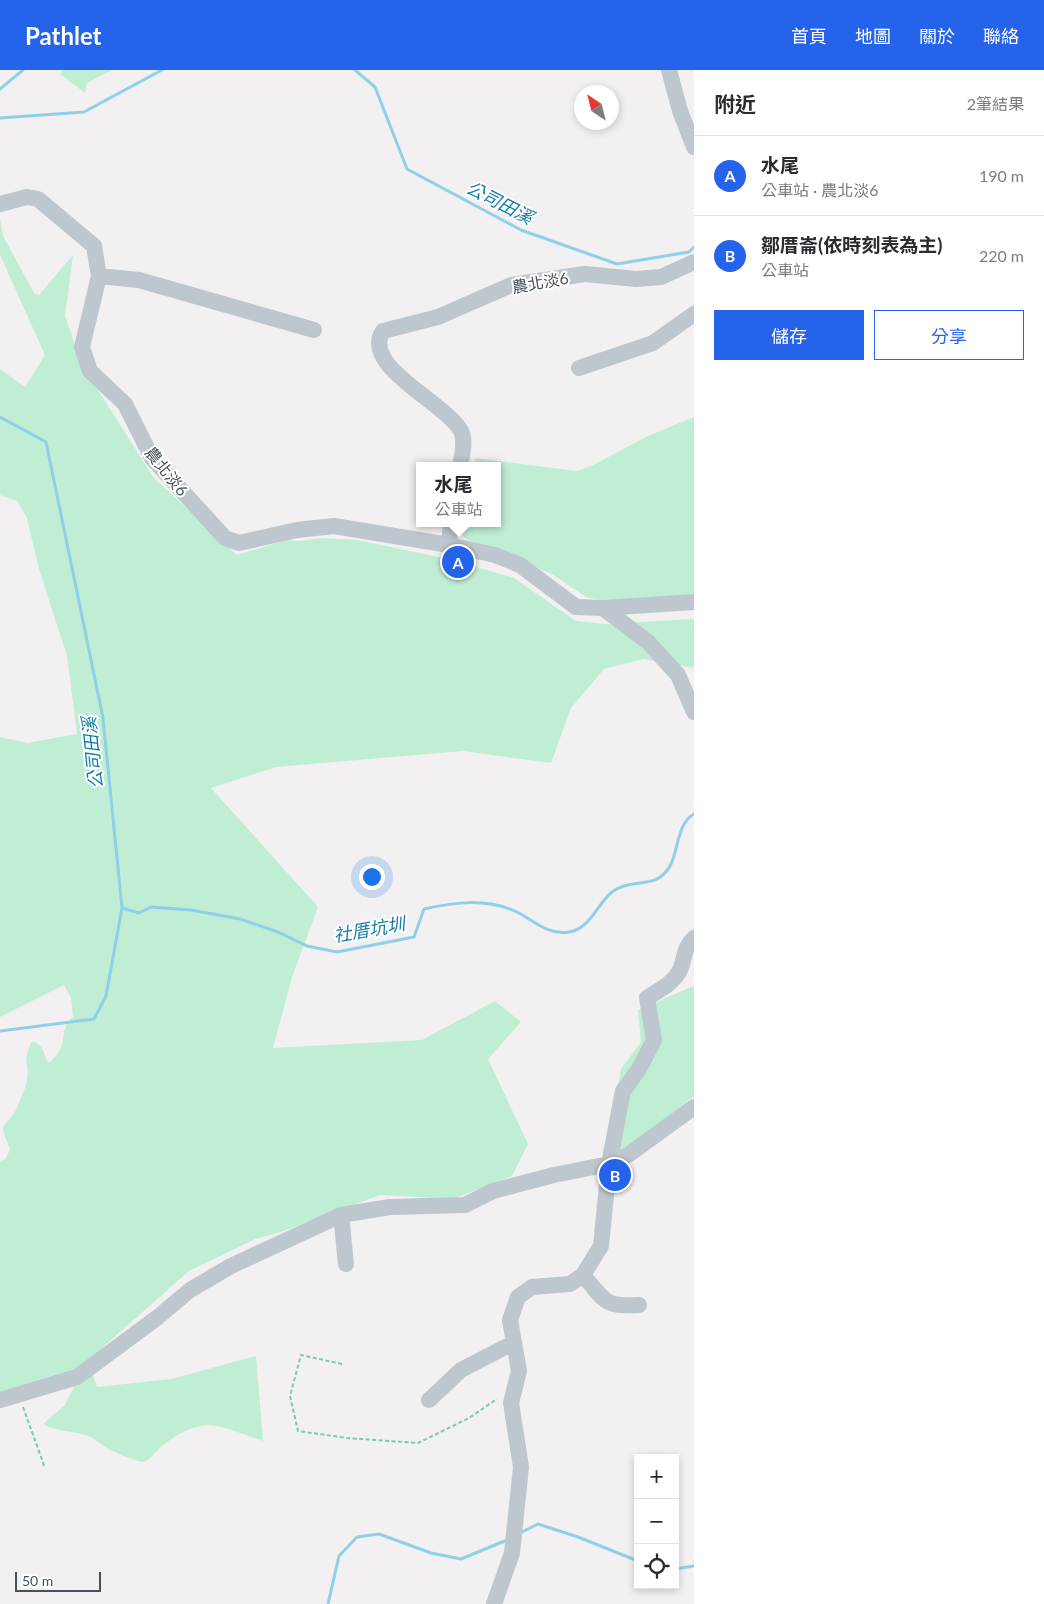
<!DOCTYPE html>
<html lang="zh-TW">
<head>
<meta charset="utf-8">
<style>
  body { margin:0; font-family:Lato,"Noto Sans TC",sans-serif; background:#f2f2f3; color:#2b2b33 }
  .controls { position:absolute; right:15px; bottom:15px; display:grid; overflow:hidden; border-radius:0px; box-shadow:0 2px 8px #0003 }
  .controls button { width:45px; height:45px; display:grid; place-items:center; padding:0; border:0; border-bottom:1px solid #e1e1e2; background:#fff; color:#2b2b33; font:25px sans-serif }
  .compass { position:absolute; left:574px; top:15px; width:45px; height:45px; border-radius:50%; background:#fff; box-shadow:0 2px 8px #0003; rotate:325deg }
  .scale { position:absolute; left:15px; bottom:12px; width:86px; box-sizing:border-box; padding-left:5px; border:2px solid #48525d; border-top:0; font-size:14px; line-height:18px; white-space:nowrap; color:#48525d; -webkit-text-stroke:4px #fff; paint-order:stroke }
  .you { position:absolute; left:371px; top:806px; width:18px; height:18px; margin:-12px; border:4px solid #fff; border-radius:50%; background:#1a73e8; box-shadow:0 0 0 8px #1a73e833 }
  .badge { display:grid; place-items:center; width:32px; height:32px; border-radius:50%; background:#2563eb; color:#fff; font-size:16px; font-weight:700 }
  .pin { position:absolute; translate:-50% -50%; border:2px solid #fff; box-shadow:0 1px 5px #0006 }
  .popup { position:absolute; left:416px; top:392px; width:85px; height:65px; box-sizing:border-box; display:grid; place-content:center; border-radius:0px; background:#fff; filter:drop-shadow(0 1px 4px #0005); font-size:16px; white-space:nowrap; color:#7c7c81 }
  .popup b { font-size:19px; color:#2b2b33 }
  .popup::after { content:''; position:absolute; left:50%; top:100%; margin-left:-10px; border:10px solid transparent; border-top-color:#fff }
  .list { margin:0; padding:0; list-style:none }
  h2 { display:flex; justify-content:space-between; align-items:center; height:65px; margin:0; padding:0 20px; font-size:21px }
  h2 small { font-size:16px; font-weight:400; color:#7c7c81 }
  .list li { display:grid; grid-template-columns:32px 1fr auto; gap:15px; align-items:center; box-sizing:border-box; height:80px; padding:0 20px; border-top:1px solid #e1e1e2 }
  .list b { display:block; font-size:19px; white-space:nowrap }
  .list p { margin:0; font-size:16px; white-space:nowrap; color:#7c7c81 }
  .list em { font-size:16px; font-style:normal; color:#7c7c81 }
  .actions { display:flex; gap:10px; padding:15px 20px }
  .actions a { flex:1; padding:11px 0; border:1px solid #2563eb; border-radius:0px; text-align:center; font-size:18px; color:#2563eb }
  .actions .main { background:#2563eb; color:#fff }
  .icon { flex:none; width:28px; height:28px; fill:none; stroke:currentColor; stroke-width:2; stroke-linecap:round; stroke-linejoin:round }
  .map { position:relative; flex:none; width:694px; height:1534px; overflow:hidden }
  header { display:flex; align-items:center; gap:30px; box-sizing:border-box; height:70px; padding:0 25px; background:#2563eb; color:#fff }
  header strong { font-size:24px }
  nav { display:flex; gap:28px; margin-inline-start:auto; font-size:18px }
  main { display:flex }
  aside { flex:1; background:#fff }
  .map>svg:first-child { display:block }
</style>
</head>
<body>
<header>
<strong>Pathlet</strong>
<nav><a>首頁</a><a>地圖</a><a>關於</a><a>聯絡</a></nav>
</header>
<main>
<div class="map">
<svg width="694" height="1534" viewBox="0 0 694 1534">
  <rect width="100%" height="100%" fill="#f2f0f0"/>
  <path fill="#c0eed5" d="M63,0h49l-25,13 -2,10 -25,-19z
    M0,149l3,17 31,57 5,2 34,-40 -8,61 17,49 72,113 83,77 50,-15 14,1 20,-3 37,2 90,19 66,19 62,43 29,3 89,-5v49l-50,-9 -40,10 -33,39 -20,55 -88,-12 -187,16 -65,21 107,119 -26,70 -19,71 149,-8 73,-39 26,21 -33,37 40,85 -16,32 -59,23 -73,-4 -99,37 -26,7 -66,32 -85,75 -15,17 8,24 74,-8 85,-23 7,85c-46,-15 -57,-28 -100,4 -7,5 -12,16 -21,17 -4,0 -31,-11 -35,-14 -6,-3 -10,-8 -16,-11 -16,-7 -33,-4 -48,-13l22,-19 11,-22 -76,17v-239l6,-2 4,-10 -6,-15 -1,-7 12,-15 11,-26 2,-14 -2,-14 5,-16c13,1 12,12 18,21 23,-20 7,-31 24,-46l-2,-19 -7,-13 -64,32v-280l27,6 50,-9 -10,-78 -28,-87 -12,-51 -10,-17 -17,-6v-126l25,18 20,-32 -45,-100z
    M694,347v180l-94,3 -14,-3 -36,-24 -84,-34 -8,-8 3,-8h36v-57h-22v-8l102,13 16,-6 55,-29z
    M691,917h3v109l-66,52 -11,3 -6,-25 10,-57 20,-27 -3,-32z"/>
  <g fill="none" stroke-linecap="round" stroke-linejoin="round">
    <path stroke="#8fd0e9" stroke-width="3" d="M355,0l20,17 32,82 114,61 96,34 72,-12 5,-5
      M0,19l23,-19
      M0,48l84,-6 78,-42
      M0,347l46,25 57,276 19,190 -16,88 -12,23 -94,12
      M122,838l17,5 12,-6 40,3 49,9 38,13 29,14 30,6 77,-15 10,-28c31,-7 62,-11 93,3 16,8 32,24 52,20 21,-3 28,-28 43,-40 21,-16 45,0 59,-28 7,-14 7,-42 23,-50
      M520,1463l18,-9 40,13 60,24
      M675,1499l19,-3
      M328,1534l11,-48 18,-19 22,-3 52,19 30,6 46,-19"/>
    <path stroke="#79cba8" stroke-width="2" stroke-dasharray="4 2.5" stroke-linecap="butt" d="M342,1294l-41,-9 -11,41 8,35 49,7 71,5 51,-25 28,-19
      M23,1337l22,61"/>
    <path stroke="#bec6ce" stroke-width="16" d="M669,0l11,41 14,36
      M0,134l27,-7 11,2 56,47 5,30 -17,71 8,24 35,33 27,54 73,80 14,5 58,-13 37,-4 115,19 46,10 25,10 56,42 27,1 45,34 30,33 16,37
      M99,206l40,4 175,50
      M579,298l74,-25 41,-29
      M460,396c2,-11 6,-25 1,-35 -16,-29 -101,-65 -78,-100l55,-14 73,-32 74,-11 51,5 25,-2 33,-15
      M449,475l2,-22
      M603,538l91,-6
      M341,1145l5,49
      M583,1205c22,26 21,32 56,30
      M0,1330l77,-23 81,-60 32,-27 41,-24 110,-51 49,-8 75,-2 28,-14 61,-16 55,-11 19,-9 66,-48
      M429,1330l32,-30 52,-27
      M494,1534l18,-51 9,-86 -10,-64 8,-32 -9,-51 8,-23 14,-10 38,-3 13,-9 18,-29 8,-82 14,-73 16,-22 15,-29 -7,-42c12,-8 26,-14 33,-28 6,-13 2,-20 14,-32"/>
  </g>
  <g text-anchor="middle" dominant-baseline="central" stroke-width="4" stroke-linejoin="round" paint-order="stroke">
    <g font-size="16" fill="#48525d" stroke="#fff">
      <text transform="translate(540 212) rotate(-10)">農北淡6</text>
      <text transform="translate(167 401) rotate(51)">農北淡6</text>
    </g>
    <g font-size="18" font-style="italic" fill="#127da6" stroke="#fff">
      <text transform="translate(500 132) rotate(27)">公司田溪</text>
      <text transform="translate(92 683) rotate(-96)">公司田溪</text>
      <text transform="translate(369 859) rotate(-10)">社厝坑圳</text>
    </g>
  </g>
</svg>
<div class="controls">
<button>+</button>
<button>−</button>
<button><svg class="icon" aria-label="locate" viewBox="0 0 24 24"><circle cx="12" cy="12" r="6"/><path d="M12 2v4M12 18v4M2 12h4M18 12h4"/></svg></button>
</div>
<svg class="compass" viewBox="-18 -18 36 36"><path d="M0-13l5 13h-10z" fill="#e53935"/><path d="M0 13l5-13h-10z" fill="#7c7c81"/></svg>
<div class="scale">50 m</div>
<div class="you"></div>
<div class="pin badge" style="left:458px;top:492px">A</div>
<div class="popup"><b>水尾</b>公車站</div>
<div class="pin badge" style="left:615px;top:1105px">B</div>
</div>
<aside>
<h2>附近<small>2筆結果</small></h2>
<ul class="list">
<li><span class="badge">A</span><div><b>水尾</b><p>公車站 · 農北淡6</p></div><em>190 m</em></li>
<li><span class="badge">B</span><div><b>鄒厝崙(依時刻表為主)</b><p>公車站</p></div><em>220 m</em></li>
</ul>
<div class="actions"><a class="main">儲存</a><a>分享</a></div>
</aside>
</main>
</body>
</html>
